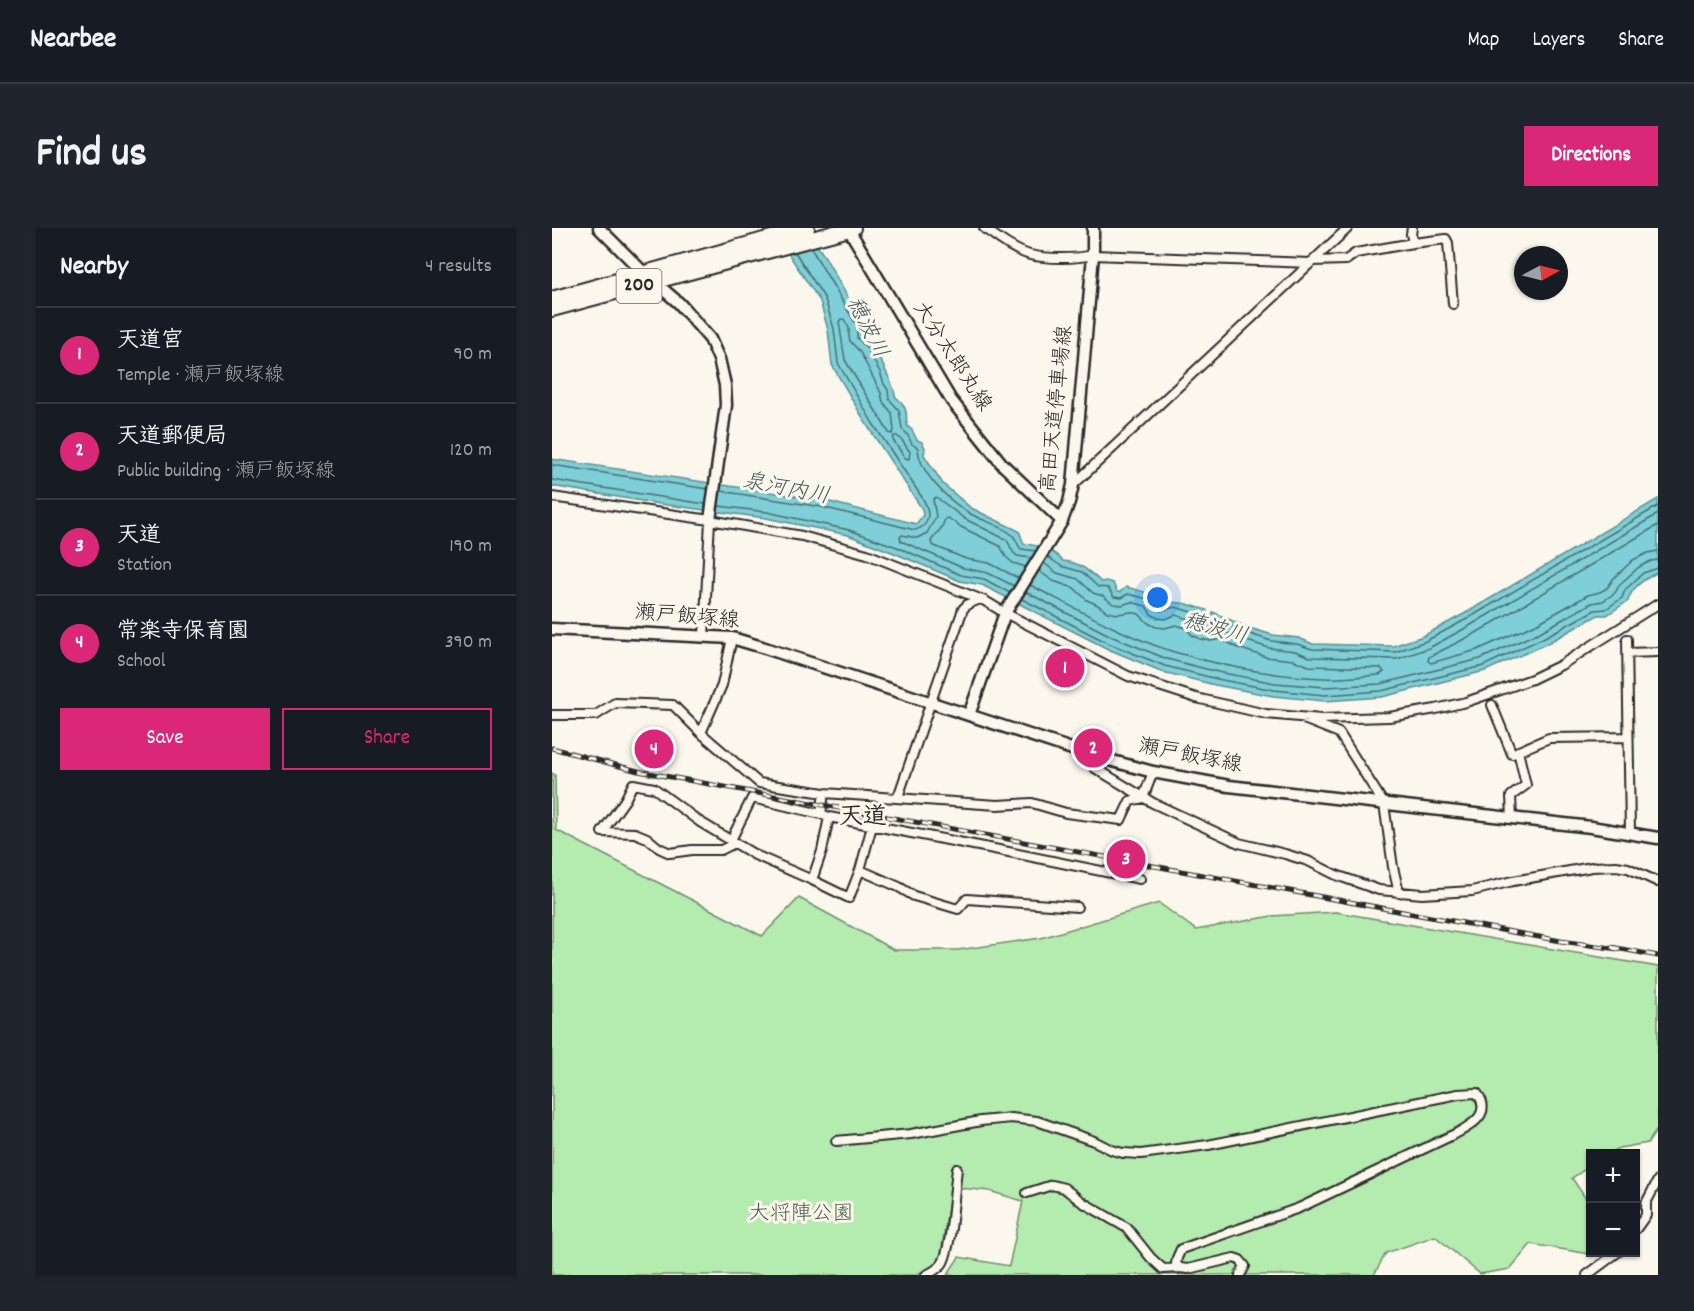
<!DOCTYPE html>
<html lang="en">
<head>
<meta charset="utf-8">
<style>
  body { margin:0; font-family:Dekko,"Klee One",sans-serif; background:#20242c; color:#f1f3f6 }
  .controls { position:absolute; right:18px; bottom:18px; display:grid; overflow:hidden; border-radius:0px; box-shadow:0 2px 4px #0004 }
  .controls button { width:54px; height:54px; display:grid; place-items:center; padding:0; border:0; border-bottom:2px solid #363941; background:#171b24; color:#f1f3f6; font:30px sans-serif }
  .compass { position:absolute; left:962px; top:18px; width:54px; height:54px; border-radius:50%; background:#171b24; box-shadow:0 2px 4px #0004; rotate:83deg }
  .you { position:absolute; left:606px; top:370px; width:21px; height:21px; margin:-15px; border:4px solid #fff; border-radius:50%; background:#1a73e8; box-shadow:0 0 0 9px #1a73e833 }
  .badge { display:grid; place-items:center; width:39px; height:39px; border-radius:50%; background:#db2777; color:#fff; font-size:20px; font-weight:700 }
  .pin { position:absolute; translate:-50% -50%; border:3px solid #fff; box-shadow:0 2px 6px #0006 }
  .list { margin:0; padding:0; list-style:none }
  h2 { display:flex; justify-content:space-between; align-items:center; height:78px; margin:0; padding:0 24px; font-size:26px }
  h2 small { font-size:20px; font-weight:400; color:#9ea1a6 }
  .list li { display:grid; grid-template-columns:39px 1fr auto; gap:18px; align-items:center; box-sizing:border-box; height:96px; padding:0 24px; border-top:2px solid #363941 }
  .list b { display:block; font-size:22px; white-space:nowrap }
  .list p { margin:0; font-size:20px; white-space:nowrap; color:#9ea1a6 }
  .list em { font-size:20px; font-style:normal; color:#9ea1a6 }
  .actions { display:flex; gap:12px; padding:18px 24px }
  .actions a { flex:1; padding:14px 0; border:2px solid #db2777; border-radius:0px; text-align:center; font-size:21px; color:#db2777 }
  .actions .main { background:#db2777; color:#fff }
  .map { position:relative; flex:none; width:1106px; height:1047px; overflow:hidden; border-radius:0px }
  header { display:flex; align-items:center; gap:36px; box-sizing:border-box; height:84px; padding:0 30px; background:#171b24; border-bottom:2px solid #363941 }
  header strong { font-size:28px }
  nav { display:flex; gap:33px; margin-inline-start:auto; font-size:21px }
  .intro { display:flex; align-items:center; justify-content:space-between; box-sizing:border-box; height:144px; padding:0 36px }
  h1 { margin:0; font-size:42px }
  .button { padding:15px 27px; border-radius:0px; background:#db2777; color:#fff; font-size:21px; font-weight:700 }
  main { display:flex; gap:36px; padding:0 36px }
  aside { flex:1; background:#171b24; border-radius:0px; box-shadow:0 2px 4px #0004 }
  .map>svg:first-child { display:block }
</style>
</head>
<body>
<header>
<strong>Nearbee</strong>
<nav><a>Map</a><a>Layers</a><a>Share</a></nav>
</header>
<div class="intro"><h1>Find us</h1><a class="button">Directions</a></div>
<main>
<aside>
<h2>Nearby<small>4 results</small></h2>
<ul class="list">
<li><span class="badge">1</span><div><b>天道宮</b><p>Temple · 瀬戸飯塚線</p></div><em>90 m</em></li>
<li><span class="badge">2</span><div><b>天道郵便局</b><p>Public building · 瀬戸飯塚線</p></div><em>120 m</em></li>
<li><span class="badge">3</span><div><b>天道</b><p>Station</p></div><em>190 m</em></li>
<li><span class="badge">4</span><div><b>常楽寺保育園</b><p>School</p></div><em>390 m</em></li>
</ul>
<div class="actions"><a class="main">Save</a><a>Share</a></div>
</aside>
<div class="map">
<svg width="1106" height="1047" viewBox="0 0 1106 1047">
  <rect width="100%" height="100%" fill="#fbf7ec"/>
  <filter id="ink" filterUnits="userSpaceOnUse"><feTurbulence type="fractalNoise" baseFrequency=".0167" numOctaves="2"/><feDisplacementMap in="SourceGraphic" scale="12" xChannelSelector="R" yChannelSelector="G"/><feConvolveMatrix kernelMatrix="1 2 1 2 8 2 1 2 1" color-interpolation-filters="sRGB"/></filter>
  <g filter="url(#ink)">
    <path fill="#b4ebae" stroke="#708b6c" stroke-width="1.5" d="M0,545l3,2 1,55 206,106 37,-38 95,52h64l83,-12 118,-35 37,27 76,-14 64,-4 322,55v161l-10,15 -29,5 -9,5 -20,1v12l-18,12 18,27v47l2,1 -3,1 -58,-10 -21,25 -30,5 -45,-38 -49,17 -12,22h-427l12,-18 50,9 14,-65 -34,-10 -38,-4 -10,67 -5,11 -21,10h-363z"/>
    <path fill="#7ecfd7" stroke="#5d8d92" stroke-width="1.5" d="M219,0h34l20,29 39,69 -2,9c2,3 5,4 7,7 7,7 26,46 26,54 2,3 5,4 7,7 6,7 4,15 5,23l5,4 5,10 5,2 3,6 -1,7 19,29 28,24 48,23 5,13c15,1 29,6 39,17 16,1 26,10 38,21l5,-1 7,2 4,9h3l6,-5 34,9v7l2,3c14,-8 30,0 45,4l-1,7 6,2 1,-7 33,15 27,8 26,3 14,6 80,2 30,-10 41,-22 194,-115v73c-13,7 -27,15 -30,29l-21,14h-9l-52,29 -61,27 -103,26 -57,4 -52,-5 -58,-11 -52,-13 -55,-23 -126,-64 -22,-4 -66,-28 -46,-18 -82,-17 -106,-14 -108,-18v-27l270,41 94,24 7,-9 -1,-6 -55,-84 -35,-60 -4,-35 -8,-29z"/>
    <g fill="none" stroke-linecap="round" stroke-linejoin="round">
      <path stroke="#4c6d70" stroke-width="1.5" d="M259,20l46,78v12l9,9 14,25 4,12 4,6 1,9 10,11 3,19 5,5 5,10 6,4c1,25 30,52 51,65 13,8 30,11 42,21 5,3 6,11 10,15l15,2
        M289,91h3l5,9v8l1,5 10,11 21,41 2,9 9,11 2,18 -2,3 -3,-1 -44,-73 -6,-38z
        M342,208h3l4,3 9,13 -1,7 -4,-1 -12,-18z
        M0,237l156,24
        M0,252l153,24
        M169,263l101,16 93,23c16,-4 15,-19 8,-31l-51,-77 -34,-59 -4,-34 -9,-30 -30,-47
        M167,278l48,6 82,18 48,17 64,28 23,4 26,14
        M1106,297l-182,108 -47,24 -1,4 3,2 46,-13 59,-26 52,-29 12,-3 7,-4 7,-10 19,-18 15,-7 10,-2
        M496,329l13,9 21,6 16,15 10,1 6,9 7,1 7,-4 24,6 4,8 5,3 14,-4 23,7c6,12 10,12 21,7l25,11 27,9 26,3 15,5 83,3 31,-11 41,-22 191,-113
        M492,335l13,10 21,6 15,14 10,3 10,8 9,1 9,-3 15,4 5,8 7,4 8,1 9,-4 17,5 4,7 7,3 9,2 9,-2 20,9 28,9 26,3 15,6 87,2 32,-11 42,-23 187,-111
        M466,350l-29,-15 -23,-4 -34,-14 -1,-4 11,-14 3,-8 3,-1 13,9 39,19 6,11 7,6 13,4
        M478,357c45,23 94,51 141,66 49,15 102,25 153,27 18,1 37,-2 55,-3l5,-3 -3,-4 -72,-2 -16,-6 -27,-3 -28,-9 -17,-9 -10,2 -11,-2 -8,-4 -6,-7 -10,-3 -11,3 -9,-1 -8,-4 -9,-9 -8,-2 -13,2 -11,-2 -9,-7 -11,-5 -13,-12 -21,-7 -14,-10
        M462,358l-26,-13 -25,-5 -62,-27 -1,-4 2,-2 15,3 10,-5 9,-16 -3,-17 3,-3 29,22 42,21 6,12 4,4 14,2
        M474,364l87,45 54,22 51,13 57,11 50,4 55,-3 100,-25 60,-27 52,-29 11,-2 12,-8 5,-9 19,-17 12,-6 7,-1
        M470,371l88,45 55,22 52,13 57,11 51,5 56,-4 102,-25 60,-28 52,-28 11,-1 16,-11 3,-8 18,-17 15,-5"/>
      <g stroke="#2b2b2b" stroke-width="12">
        <path id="street" d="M432,0c14,10 29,22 46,27 17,4 45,4 63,0l218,8
          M860,0l-1,6 2,9 33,-4 2,4 5,61
          M761,33l33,-1 10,-7 57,-10
          M521,257l275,-257
          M0,269l158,23 92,16 65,18 118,47 20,12 123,63 68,22 70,16 55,5 68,-2 47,-8 30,-7 66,-23 29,-14 97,-61
          M152,409l6,-117
          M1075,411l3,194
          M1075,425l31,-1
          M940,477l20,49 37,-16 79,-1
          M0,487h44l19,-12 58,2 28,28 58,50 65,10 173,12 35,-2 34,10 55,7 9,-19 13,-3
          M754,492l33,13 45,71 9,63 6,26
          M149,505l21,-48 10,-47
          M535,526l2,6 6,8 58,35 86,40 46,11 23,7 28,14 43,15 43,4 50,-3 41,-10 79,-14 24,-1 12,2 30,14
          M346,569l65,-188 5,-5 12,-5
          M591,570l10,-26
          M277,589l165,32 146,30
          M960,590l-1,-22 15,-11 -8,-34
          M179,612l21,-42 69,16
          M183,615l-14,7h-29l-22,3 -11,-5 -12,-10 -12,-5 -33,-1 23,-32 8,-16 21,4 46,34 55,33 57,25 10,-29 7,-34 -8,-3 3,-21
          M308,642l39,17 15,9 44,13 9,-10 110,8
          M260,652l37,18 11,-28 12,-44
          M284,913l75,-7 70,-13 30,-3 26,3 57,20 18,9 11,3 18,1 67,-9 250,-51 19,-1c15,20 -3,31 -20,40l-158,75 -118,41 -4,9 -1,6 4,4 8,1 46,-11 6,2 5,6 -5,9
          M475,965l25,-8 12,3 18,14 45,26 24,30 12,11 17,-1
          M1084,1001l10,-14v-12l12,-23
          M374,1047c6,-3 11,-5 16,-11 10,-15 12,-74 15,-95
          M1035,1047l31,-23"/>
      </g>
      <g stroke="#2b2b2b" stroke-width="15">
        <path id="secondary" d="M47,0l46,46 34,29 31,36 9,20 6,26 1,20 -16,115
          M296,0l103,172 51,64 60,57
          M0,401l180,9 30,9 325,107 66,18 76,14 362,41 67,11
          M417,487l36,-102 57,-92 7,-19 4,-17 20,-230v-27"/>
      </g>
      <g stroke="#2b2b2b" stroke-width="18">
        <path id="highway" d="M0,71l255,-71
          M0,81l301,-81"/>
      </g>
      <use href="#street" stroke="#fbf7ec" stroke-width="8"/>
      <use href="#secondary" stroke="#fbf7ec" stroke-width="10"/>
      <use href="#highway" stroke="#fbf7ec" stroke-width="14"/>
      <g stroke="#2b2b2b" stroke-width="5">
        <path id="rail" d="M0,520l86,23 923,170 57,8
          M1059,719l47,9"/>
      </g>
      <use href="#rail" stroke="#fbf7ec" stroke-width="3" stroke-dasharray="9" stroke-linecap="butt"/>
    </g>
  </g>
  <g text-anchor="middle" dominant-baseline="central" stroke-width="6" stroke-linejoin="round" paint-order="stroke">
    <rect fill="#fbf7ec" stroke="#696865" stroke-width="1.5" x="64.5" y="41" width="45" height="34" rx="4.5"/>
    <g font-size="20" font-weight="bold" fill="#2b2b2b">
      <text x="87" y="58">200</text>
    </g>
    <g font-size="21" fill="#2b2b2b" stroke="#fbf7ec">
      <text transform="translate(399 129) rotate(57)">大分太郎丸線</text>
      <text transform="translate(506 181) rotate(-84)">高田天道停車場線</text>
      <text transform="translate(135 390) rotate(5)">瀬戸飯塚線</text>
      <text transform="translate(638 529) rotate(11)">瀬戸飯塚線</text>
    </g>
    <g font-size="21" fill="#4d5b4c" stroke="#fbf7ec">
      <text x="249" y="987">大将陣公園</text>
    </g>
    <g font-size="22" font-style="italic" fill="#445c5f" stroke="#fbf7ec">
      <text transform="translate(314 100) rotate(63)">穂波川</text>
      <text transform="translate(234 262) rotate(11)">泉河内川</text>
      <text transform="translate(663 402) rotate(15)">穂波川</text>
    </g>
    <g font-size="24" font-weight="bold" fill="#2b2b2b" stroke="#fbf7ec">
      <text x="311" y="590">天道</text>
    </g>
  </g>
</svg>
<div class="controls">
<button>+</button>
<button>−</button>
</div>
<svg class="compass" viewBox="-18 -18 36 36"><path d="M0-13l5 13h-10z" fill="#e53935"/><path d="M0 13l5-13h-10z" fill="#9ea1a6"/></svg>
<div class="you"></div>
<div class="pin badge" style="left:513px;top:440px">1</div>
<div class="pin badge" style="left:541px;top:520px">2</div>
<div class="pin badge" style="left:574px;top:631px">3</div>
<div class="pin badge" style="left:102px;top:521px">4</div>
</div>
</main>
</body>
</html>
